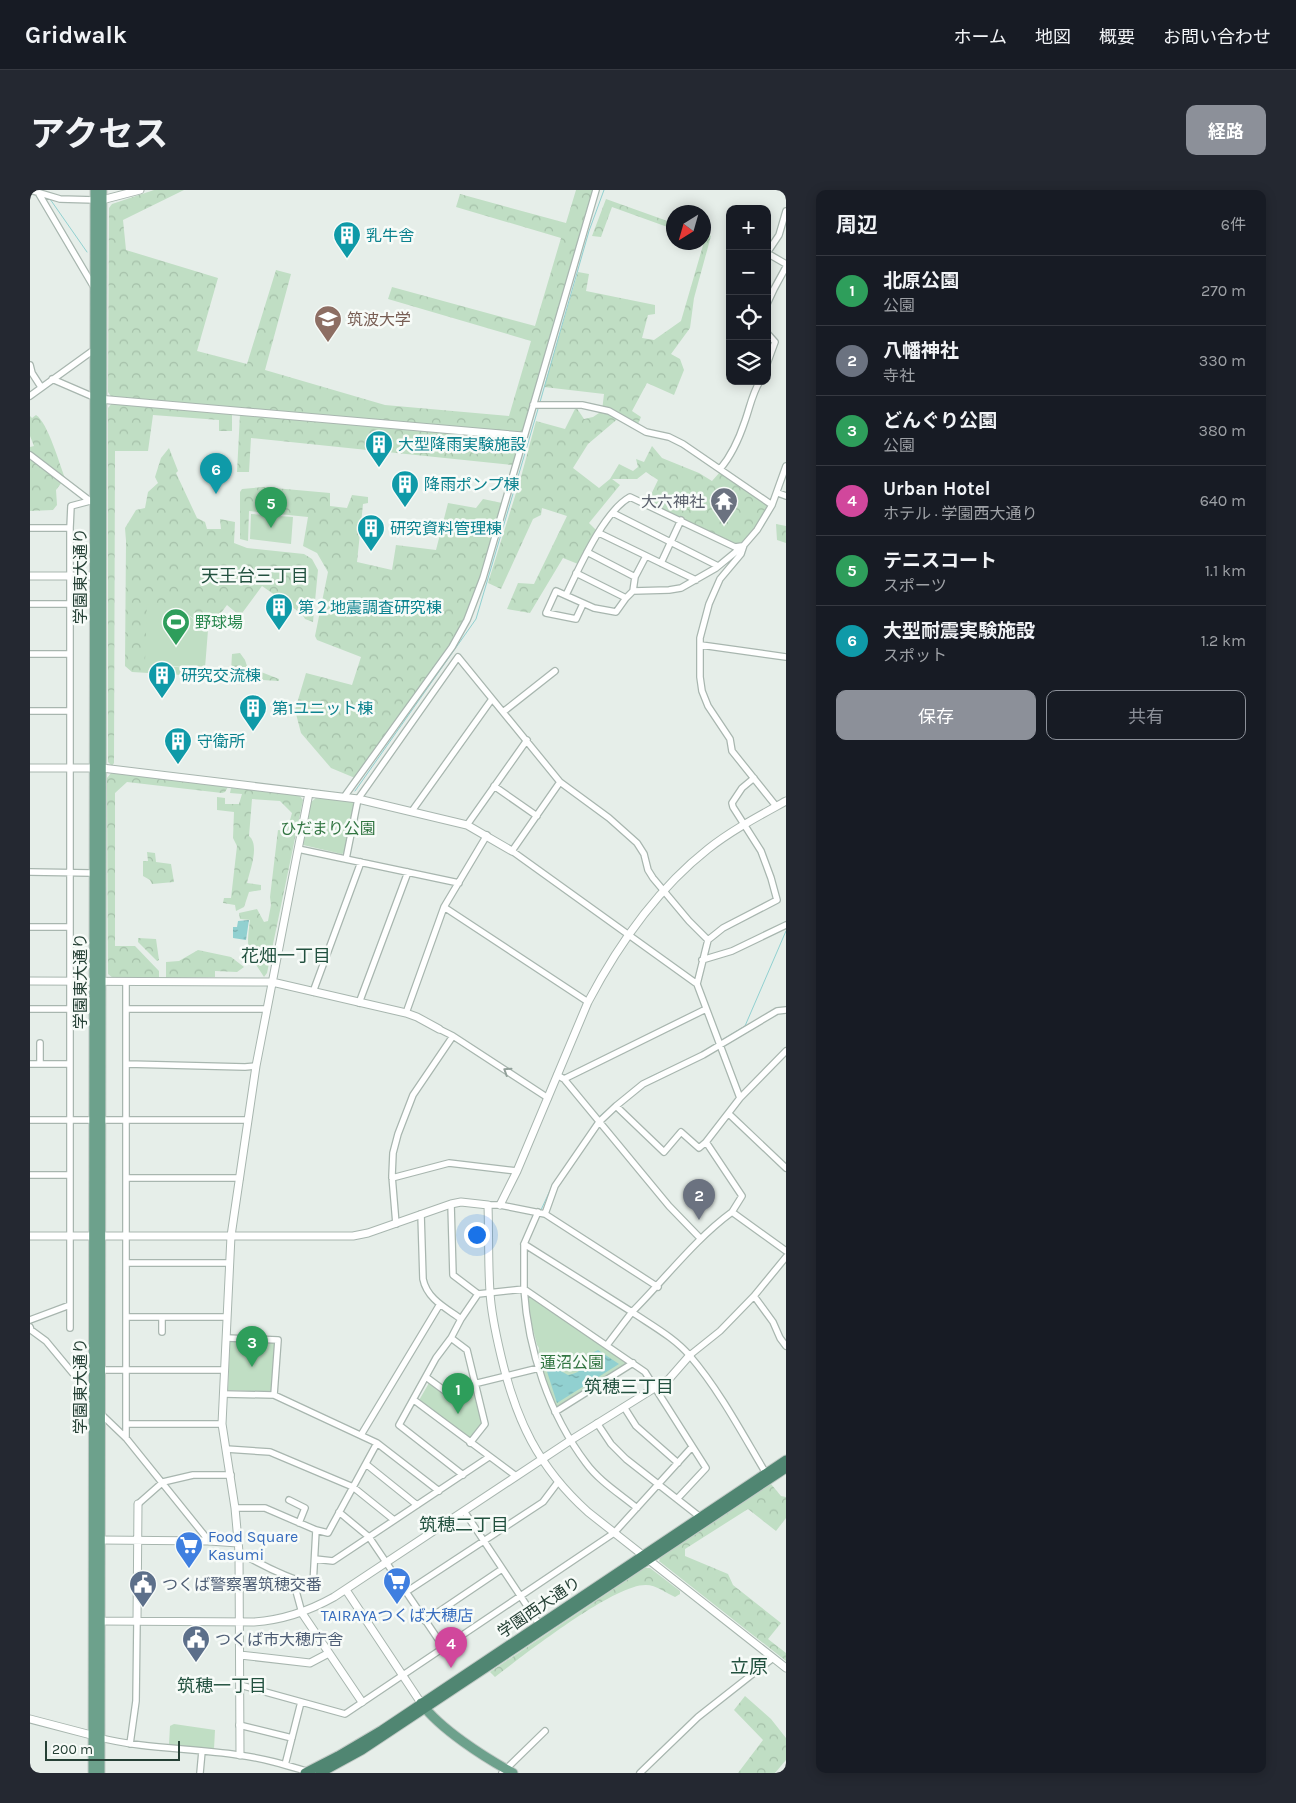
<!DOCTYPE html>
<html lang="ja">
<head>
<meta charset="utf-8">
<style>
  body { margin:0; font-family:Karla,"Noto Sans JP",sans-serif; background:#242831; color:#f1f3f6 }
  .controls { position:absolute; right:15px; top:15px; display:grid; overflow:hidden; border-radius:10px; box-shadow:0 2px 12px #0003 }
  .controls button { width:45px; height:45px; display:grid; place-items:center; padding:0; border:0; border-bottom:1px solid #363941; background:#171b24; color:#f1f3f6; font:25px sans-serif }
  .compass { position:absolute; left:636px; top:15px; width:45px; height:45px; border-radius:50%; background:#171b24; box-shadow:0 2px 12px #0003; rotate:217deg }
  .scale { position:absolute; left:15px; bottom:12px; width:135px; box-sizing:border-box; padding-left:5px; border:2px solid #254035; border-top:0; font-size:14px; line-height:18px; white-space:nowrap; color:#254035; -webkit-text-stroke:4px #f7fbf8; paint-order:stroke }
  .you { position:absolute; left:446px; top:1044px; width:18px; height:18px; margin:-12px; border:4px solid #fff; border-radius:50%; background:#1a73e8; box-shadow:0 0 0 8px #1a73e833 }
  .badge { display:grid; place-items:center; width:32px; height:32px; border-radius:50%; background:#8c9099; color:#fff; font-size:16px; font-weight:700 }
  .pin { position:absolute; translate:-50% -41px; filter:drop-shadow(0 1px 2px #0008) }
  .pin::after { content:''; position:absolute; top:26px; width:18px; height:15px; background:inherit; clip-path:polygon(0 0,100% 0,50% 100%) }
  .list { margin:0; padding:0; list-style:none }
  h2 { display:flex; justify-content:space-between; align-items:center; height:65px; margin:0; padding:0 20px; font-size:21px }
  h2 small { font-size:16px; font-weight:400; color:#9ea1a6 }
  .list li { display:grid; grid-template-columns:32px 1fr auto; gap:15px; align-items:center; box-sizing:border-box; height:70px; padding:0 20px; border-top:1px solid #363941 }
  .list b { display:block; font-size:19px; white-space:nowrap }
  .list p { margin:0; font-size:16px; white-space:nowrap; color:#9ea1a6 }
  .list em { font-size:16px; font-style:normal; color:#9ea1a6 }
  .actions { display:flex; gap:10px; padding:15px 20px }
  .actions a { flex:1; padding:11px 0; border:1px solid #8c9099; border-radius:10px; text-align:center; font-size:18px; color:#8c9099 }
  .actions .main { background:#8c9099; color:#fff }
  .icon { flex:none; width:28px; height:28px; fill:none; stroke:currentColor; stroke-width:2; stroke-linecap:round; stroke-linejoin:round }
  .map { position:relative; flex:none; width:756px; height:1583px; overflow:hidden; border-radius:10px }
  header { display:flex; align-items:center; gap:30px; box-sizing:border-box; height:70px; padding:0 25px; background:#171b24; border-bottom:1px solid #363941 }
  header strong { font-size:24px }
  nav { display:flex; gap:28px; margin-inline-start:auto; font-size:18px }
  .intro { display:flex; align-items:center; justify-content:space-between; box-sizing:border-box; height:120px; padding:0 30px }
  h1 { margin:0; font-size:35px }
  .button { padding:12px 22px; border-radius:10px; background:#8c9099; color:#fff; font-size:18px; font-weight:700 }
  main { display:flex; gap:30px; padding:0 30px }
  aside { flex:1; background:#171b24; border-radius:10px; box-shadow:0 2px 12px #0003 }
  .map>svg:first-child { display:block }
</style>
</head>
<body>
<header>
<strong>Gridwalk</strong>
<nav><a>ホーム</a><a>地図</a><a>概要</a><a>お問い合わせ</a></nav>
</header>
<div class="intro"><h1>アクセス</h1><a class="button">経路</a></div>
<main>
<div class="map">
<svg width="756" height="1583" viewBox="0 0 756 1583">
  <defs>
    <pattern id="forest-crowns" width="20" height="18" patternUnits="userSpaceOnUse" patternTransform="scale(1.25)"><rect width="20" height="18" fill="#c0dec4"/><path d="M2 6a3 3 0 1 1 6 0M12 15a3 3 0 1 1 6 0" fill="none" stroke="#a5c0a9"/></pattern>
    <pattern id="water-ripples" width="26" height="14" patternUnits="userSpaceOnUse" patternTransform="scale(1.25)"><rect width="26" height="14" fill="#91d0d0"/><path d="M2 4q2-2 4 0t4 0M15 11q2-2 4 0t4 0" fill="none" stroke="#76aaaa"/></pattern>
  </defs>
  <rect width="100%" height="100%" fill="#e6eee9"/>
  <path fill="url(#forest-crowns)" d="M124,0h30l-61,30 3,30 92,28 -21,73 50,13 29,-94 15,4 -26,96 120,35 124,11 22,-75 -143,-42 4,-12 143,39 26,-88 -105,-31 4,-13 106,29 10,-33h18l-71,241 -6,3 -405,-36 -4,-6 1,-184 3,-4z
    M576,9l67,24v6l-61,-22 -11,30 -9,-1z
    M674,43l7,3 -17,62 -4,30 -19,26 9,5 4,11 -10,25 -27,-12 -15,28 9,6 -3,7 -17,-8 -33,28 -15,24 26,20 11,-9 9,-15 14,7 5,-4 -2,-8 8,3 8,-16 10,12 37,15 13,8 8,-9 48,32 1,3c-8,13 -18,34 -34,38l-88,-42 11,-23 -12,-8 -9,7h-25l8,6 -31,38 8,8 -19,33 -15,-6 -33,55 -23,-4 11,-26 16,1 33,-68 -25,-8 -1,7 -8,4 -32,70 -13,-6 33,-106 15,-56 29,8 11,-22 8,12 9,-2 9,-6 2,-17 -60,-7 34,-115 11,2 -3,17 69,14v9l-7,1 -6,23 12,2 27,-19 23,-79z
    M82,213l120,11v17h-13v-11l-66,-5 -5,36h-33l-1,312 -2,3 -4,-4v-354z
    M210,224l277,25 3,2 -7,24 -262,-27 -2,34h-12z
    M6,225c12,8 23,48 29,63l-9,12 1,15 -4,5 -23,1v-64l4,-1 -4,-10v-20l2,2z
    M139,258l9,23 -2,2 21,45 8,4 2,7h14l-1,-10 15,3 -1,21 13,5 57,6 8,5 6,11 -5,52 -8,-3 -3,-5 -40,-28 -22,30 -13,-11 -19,25c-21,-18 -33,-26 -61,-25l2,60 82,6 1,-17 8,-1 5,7 3,9 8,1 23,9v2l-147,-9 -7,-6 1,-125 -1,-13 11,-18 9,-2 3,-16 10,-9 -3,-6 6,-19z
    M233,297l67,6v13l17,2 5,-13 16,2v6l-5,1 -6,58 35,8 4,-25 40,5 12,-47 28,5 7,-9 19,4 -30,101 -15,30 -102,144 -24,-10 -30,-35 -6,-23 11,-37 46,12 9,-28 -44,-17 -2,-4 13,-64 -11,-19 -14,-7 5,-29 -59,-6 -1,30 -8,-2v-47l2,-3z
    M746,334l10,2v17l-9,-3z
    M81,583l117,14 -3,5 -3,1 -95,-11 -12,11v153h20l24,25v7h-46l-5,-4 -1,-196z
    M201,598l68,7 4,5 -36,173 -3,4c-17,-26 -18,-26 -14,-57l-10,-1 -1,-6 18,-4 7,13 4,-1 3,-16 -1,-8 8,-67 9,1 5,-18 -12,-12 -28,-2 -3,37c11,9 1,34 -2,47l14,2v5l-12,2 -5,15 -8,4 -1,-6 -12,-2 1,-5h7l6,-52 -4,-8 1,-26 -17,-2v-13l8,1v6h14l3,-10 -12,-1z
    M117,662l8,1 1,9 15,2 3,18 -22,2 -2,-4 -7,-4v-15h5z
    M108,748l18,1 3,21 -2,1 -19,-19z
    M168,760l33,7 13,10 -7,5 -22,-1v6l-49,1v-16l13,-1z
    M741,1294l10,12 5,1v21l-10,13 -28,-22 -63,40v7l43,18 5,11 48,38 -13,16 18,14v8l-127,-100 1,-3z
    M615,1378h5l30,23v3l-5,3c-9,-4 -19,-12 -29,-12 -32,-1 -122,70 -151,92l-5,-5z
    M715,1506l26,23 15,19v22l-11,13h-37l25,-33 -29,-30z"/>
  <path fill="#c0dec4" d="M221,324l42,3 -2,27 -41,-5z
    M135,414l20,9 23,17 -3,38 -56,-3 -4,-3 2,-57z
    M286,608l37,4 1,3 -10,48 -2,1 -39,-9 8,-43z
    M499,1104l98,68v3l-69,42 -3,-1c-5,-13 -19,-44 -16,-58l-2,-3 -9,-35 -2,-15z
    M202,1150l44,3 -3,47 -2,2 -43,-2 2,-48z
    M399,1193l19,14 27,-6 10,36 -12,15 -55,-40z
    M144,1534l41,6 -1,19 -44,-3 -1,-2 1,-18z"/>
  <path fill="url(#water-ripples)" d="M219,730l-3,20 -13,-2v-11h4l1,-6z
    M568,1160l21,14 -62,39 -13,-41 24,13c16,-3 15,-9 22,-21z"/>
  <g fill="none" stroke-linecap="round" stroke-linejoin="round">
    <path stroke="#91d0d0" stroke-width="1" d="M20,9l37,53
      M510,212l49,-171 15,-41
      M325,601l121,-172 62,-210
      M692,850l23,-14 41,-95
      M667,865l20,-12
      M618,888l39,-18
      M588,911l18,-15
      M569,927l14,-12
      M511,1020l12,-26 43,-63"/>
    <g stroke="#a8b6af" stroke-width="8">
      <path id="minor" d="M0,0l30,9 35,1
        M9,4l56,95
        M756,21l-7,24 -12,18 19,11
        M737,114l7,-15 12,-22
        M737,143l8,9 -8,22
        M0,175l2,8 9,14
        M22,189l44,19
        M0,206l65,-47
        M503,215h49l27,6 37,21 23,5 14,7 89,61
        M0,265l60,46h5
        M690,279c12,-14 19,-30 25,-48 5,-14 7,-27 15,-40
        M748,303l8,3
        M583,323l105,53
        M0,338h40v777l-40,15
        M40,338l1,-22 19,-5
        M569,343l97,47
        M714,355l-3,9 -21,25 -11,25 -9,34v39l2,14 6,15 22,33 2,12 44,55
        M557,362l48,25
        M631,373l20,-43
        M546,383l50,25
        M603,401l2,-14 11,-21
        M536,405c13,-27 38,-84 64,-98l105,50 7,-1
        M0,414h40
        M553,414l-7,15 -30,-6 10,-22 38,17 22,4 10,-14 7,-7 36,-1 12,-2 35,-20 28,-23 13,-15 15,-25 14,-39
        M671,455l85,12
        M0,464h40
        M0,521h40
        M473,522l52,-41
        M530,592l-48,69 185,133
        M464,596l43,30
        M314,607l108,-150 15,-27 16,-42 113,-388
        M382,621l80,-112
        M437,635l60,-85
        M268,659l161,34
        M316,669l12,-60 100,-142 102,125 49,36 28,25 7,11 4,16 5,8 36,43 19,19 -11,44 43,114 -34,44 36,54 -10,16
        M0,682l61,1
        M414,717l144,95
        M0,737h40
        M678,750l15,-12 54,-28 -6,-22 -10,-27 -28,-44 -1,-4 10,-15 12,-10
        M672,770l30,-9 54,-26
        M283,802l48,-130
        M329,813l49,-131
        M0,819h40
        M97,819h140
        M376,823l38,-106 43,-72
        M423,846l95,62
        M0,874h40
        M10,874v-21
        M97,874l118,3 11,-1
        M527,885l7,4 105,127 31,32
        M534,889l142,-70
        M710,908l46,-47
        M586,916l48,46 17,-20 18,16 7,-6
        M699,924l57,54
        M0,930h61
        M76,930h142
        M0,985h40
        M97,988h113
        M362,988l57,-15 68,8
        M421,1014l2,71 25,19
        M458,1015h12l45,9 113,73
        M508,1022l-14,32v45l121,83 61,96 -29,31
        M391,1024l2,65c4,20 23,29 38,40
        M515,1024l10,-28 44,-64 17,-16 27,-22 60,-29 74,-44 9,-1
        M366,1034l-4,-48 1,-23 5,-19 15,-39 40,-59 -14,-7
        M494,1054l108,68 -25,33
        M96,1073h104
        M724,1106l19,26 7,16 6,8
        M40,1115v23
        M96,1127h101
        M0,1137l1,3 15,11 44,53 4,1
        M132,1142v-15
        M197,1148l51,2 -4,55
        M421,1148l16,12 18,74 -15,19
        M660,1165l30,-24 34,-35 32,-39
        M76,1180h119
        M396,1187l19,14 94,-23
        M194,1204l50,1 103,48 62,48
        M384,1210l102,76
        M594,1217l12,19 42,37
        M525,1222l78,-49
        M71,1224l25,24 83,103
        M567,1233l14,21 15,15 74,58
        M96,1234h96
        M331,1245l79,-131
        M96,1248v-457
        M196,1259l44,3 83,35 41,33
        M336,1274l51,41
        M433,1285l-64,-50 37,-67 15,-20 10,-19 17,-25 46,-5c4,61 25,125 62,174 13,18 34,31 51,45
        M737,1285c-24,-40 -47,-84 -77,-119 -15,-18 -39,-31 -58,-44 34,-34 62,-72 100,-100l54,39
        M259,1310l16,8 -6,15
        M108,1314l25,-22 30,-7h38
        M205,1318h30l51,22 12,3 49,-90
        M434,1321l75,113
        M309,1322l30,25 75,111
        M209,1362c24,14 47,26 74,33l3,-55
        M285,1369l18,2 156,-104
        M263,1390l9,33
        M376,1402l137,-90 15,-20
        M395,1431l77,-52
        M210,1495l105,29 269,-181 78,-86
        M209,1535l53,13
        M67,1547c46,12 94,11 141,18 25,3 48,10 71,17
        M100,1554l6,-43 1,-80
        M255,1575l16,-63
        M170,1583l2,-22
        M472,1583l43,-42
        M610,1583l58,-56 75,-59"/>
    </g>
    <g stroke="#a8b6af" stroke-width="9">
      <path id="tertiary" d="M68,11l42,-11
        M68,209l425,37
        M0,386h70
        M0,578h72l256,31 109,26 45,26
        M0,791l242,1 134,31 11,4 22,12
        M470,1015l17,-34 71,-169c30,-57 68,-112 120,-153 24,-19 51,-33 78,-48
        M0,1046h323l15,-3 83,-29 10,-2 27,3c1,29 0,58 2,87 1,21 6,43 11,64 15,64 37,111 87,156l198,156
        M71,1350l108,1 29,2
        M316,1400l75,113
        M272,1423l60,89
        M66,1429l5,2 153,1c29,-2 55,-11 80,-25l237,-157 98,-61 21,-24
        M107,1431l1,-117
        M210,1465l70,8 19,-10
        M0,1529l65,17
        M210,1565l-1,-203 -4,-44 -13,-84 9,-188 25,-170 53,-273"/>
    </g>
    <g stroke="#c2cac6" stroke-width="11">
      <path id="primary" d="M391,1513c19,26 63,54 92,70
        M63,1583l2,-1583
        M70,1583l2,-1583"/>
    </g>
    <g stroke="#c2cac6" stroke-width="11">
      <path id="trunk" d="M275,1583l33,-17 44,-26 404,-270
        M290,1583l42,-23 424,-282"/>
    </g>
    <use href="#minor" stroke="#fff" stroke-width="5.5"/>
    <use href="#tertiary" stroke="#fff" stroke-width="7"/>
    <use href="#primary" stroke="#6da18c" stroke-width="9"/>
    <use href="#trunk" stroke="#508672" stroke-width="9"/>
  </g>
  <defs><path id="oneway-chevron" d="M-2-3.5L2.5 0L-2 3.5" fill="none" stroke-width="1.6" stroke-linecap="round" stroke-linejoin="round" transform="scale(1.25)"/></defs>
  <use stroke="#92a09a" href="#oneway-chevron" transform="translate(477 881) rotate(-147)"/>
  <defs>
    <g id="building-pin" transform="scale(1.4375)"><path d="M0 17L-7.5 6A9.5 9.5 0 1 1 7.5 6Z" fill="#0f9aa8" stroke="#f7fbf8"/><path d="M-4-6H4V6H1V3H-1V6H-4ZM-2.5-4.3h1.7v1.8h-1.7ZM.8-4.3h1.7v1.8H.8ZM-2.5-1h1.7V.8h-1.7ZM.8-1h1.7V.8H.8Z" fill="#fff"/></g>
    <g id="university-pin" transform="scale(1.4375)"><path d="M0 17L-7.5 6A9.5 9.5 0 1 1 7.5 6Z" fill="#8d6e63" stroke="#f7fbf8"/><path d="M0-5L7-2L0 1L-7-2ZM-4 1L0 2.5L4 1V4Q0 6-4 4Z" fill="#fff"/></g>
    <g id="temple-pin" transform="scale(1.4375)"><path d="M0 17L-7.5 6A9.5 9.5 0 1 1 7.5 6Z" fill="#6b7280" stroke="#f7fbf8"/><path d="M0-6L5-2H3V0L6.5 2.5H4V6H1.5V3h-3V6H-4V2.5H-6.5L-3 0V-2H-5Z" fill="#fff"/></g>
    <g id="stadium-pin" transform="scale(1.4375)"><path d="M0 17L-7.5 6A9.5 9.5 0 1 1 7.5 6Z" fill="#2e9e5b" stroke="#f7fbf8"/><path d="M0-5a6.5 5 0 1 0 0 10a6.5 5 0 1 0 0-10ZM-3.5-1.8h7v3.6h-7Z" fill="#fff"/></g>
    <g id="supermarket-pin" transform="scale(1.4375)"><path d="M0 17L-7.5 6A9.5 9.5 0 1 1 7.5 6Z" fill="#3f7fe0" stroke="#f7fbf8"/><path d="M-6-5.5h2.5l.6 2H6L4.5 2H-2.5L-4.4-4H-6ZM-1.5 3.2a1.3 1.3 0 1 0 .1 0ZM3 3.2a1.3 1.3 0 1 0 .1 0Z" fill="#fff"/></g>
    <g id="civic-pin" transform="scale(1.4375)"><path d="M0 17L-7.5 6A9.5 9.5 0 1 1 7.5 6Z" fill="#5c6f8a" stroke="#f7fbf8"/><path d="M-.6-6.5H3V-4.5H.6V-3L4-1V1h2V6H-6V1h2V-1L-.6-3ZM-1.2 2.5V6h2.4V2.5Z" fill="#fff"/></g>
  </defs>
  <g fill-rule="evenodd">
    <use href="#building-pin" x="317" y="45"/>
    <use href="#university-pin" x="298" y="129"/>
    <use href="#building-pin" x="349" y="254"/>
    <use href="#building-pin" x="375" y="294"/>
    <use href="#temple-pin" x="694" y="311"/>
    <use href="#building-pin" x="341" y="338"/>
    <use href="#building-pin" x="249" y="417"/>
    <use href="#stadium-pin" x="146" y="432"/>
    <use href="#building-pin" x="132" y="485"/>
    <use href="#building-pin" x="223" y="518"/>
    <use href="#building-pin" x="148" y="551"/>
    <use href="#supermarket-pin" x="159" y="1355"/>
    <use href="#supermarket-pin" x="367" y="1391"/>
    <use href="#civic-pin" x="113" y="1394"/>
    <use href="#civic-pin" x="166" y="1449"/>
  </g>
  <g text-anchor="middle" dominant-baseline="central" stroke-width="5" stroke-linejoin="round" paint-order="stroke">
    <g font-size="16" fill="#0d838f" stroke="#f7fbf8" text-anchor="start">
      <text x="336" y="45">乳牛舎</text>
      <text x="368" y="254">大型降雨実験施設</text>
      <text x="394" y="294">降雨ポンプ棟</text>
      <text x="360" y="338">研究資料管理棟</text>
      <text x="268" y="417">第２地震調査研究棟</text>
      <text x="151" y="485">研究交流棟</text>
      <text x="242" y="518">第1ユニット棟</text>
      <text x="167" y="551">守衛所</text>
    </g>
    <g font-size="16" fill="#785e54" stroke="#f7fbf8" text-anchor="start">
      <text x="317" y="129">筑波大学</text>
    </g>
    <g font-size="16" fill="#5b616d" stroke="#f7fbf8" text-anchor="end">
      <text x="675" y="311">大六神社</text>
    </g>
    <g font-size="16" fill="#254035" stroke="#f7fbf8">
      <text transform="translate(50 386) rotate(-90)">学園東大通り</text>
      <text transform="translate(50 791) rotate(-90)">学園東大通り</text>
      <text transform="translate(50 1196) rotate(-90)">学園東大通り</text>
      <text transform="translate(509 1417) rotate(-34)">学園西大通り</text>
    </g>
    <g font-size="16" fill="#27864d" stroke="#f7fbf8" text-anchor="start">
      <text x="165" y="432">野球場</text>
    </g>
    <g font-size="16" fill="#317541" stroke="#f7fbf8">
      <text x="298" y="638">ひだまり公園</text>
      <text x="542" y="1172">蓮沼公園</text>
    </g>
    <g font-size="16" fill="#366cbe" stroke="#f7fbf8" text-anchor="start">
      <text x="178" y="1346">Food Square<tspan x="178" dy="18">Kasumi</tspan></text>
      <text x="367" y="1425" text-anchor="middle">TAIRAYAつくば大穂店</text>
    </g>
    <g font-size="16" fill="#4e5e75" stroke="#f7fbf8" text-anchor="start">
      <text x="132" y="1394">つくば警察署筑穂交番</text>
      <text x="185" y="1449">つくば市大穂庁舎</text>
    </g>
    <g font-size="18" fill="#22513f" stroke="#f7fbf8">
      <text x="225" y="386">天王台三丁目</text>
      <text x="256" y="766">花畑一丁目</text>
      <text x="599" y="1197">筑穂三丁目</text>
      <text x="434" y="1335">筑穂二丁目</text>
      <text x="192" y="1496">筑穂一丁目</text>
    </g>
    <g font-size="19" fill="#22513f" stroke="#f7fbf8">
      <text x="719" y="1477">立原</text>
    </g>
  </g>
</svg>
<div class="controls">
<button>+</button>
<button>−</button>
<button><svg class="icon" aria-label="locate" viewBox="0 0 24 24"><circle cx="12" cy="12" r="6"/><path d="M12 2v4M12 18v4M2 12h4M18 12h4"/></svg></button>
<button><svg class="icon" aria-label="layers" viewBox="0 0 24 24"><path d="M12 4l9 5-9 5-9-5zM3 14l9 5 9-5"/></svg></button>
</div>
<svg class="compass" viewBox="-18 -18 36 36"><path d="M0-13l5 13h-10z" fill="#e53935"/><path d="M0 13l5-13h-10z" fill="#9ea1a6"/></svg>
<div class="scale">200 m</div>
<div class="you"></div>
<div class="pin badge" style="left:428px;top:1224px;background:#2e9e5b">1</div>
<div class="pin badge" style="left:669px;top:1030px;background:#6b7280">2</div>
<div class="pin badge" style="left:222px;top:1177px;background:#2e9e5b">3</div>
<div class="pin badge" style="left:421px;top:1478px;background:#d1479c">4</div>
<div class="pin badge" style="left:241px;top:338px;background:#2e9e5b">5</div>
<div class="pin badge" style="left:186px;top:304px;background:#0f9aa8">6</div>
</div>
<aside>
<h2>周辺<small>6件</small></h2>
<ul class="list">
<li><span class="badge" style="background:#2e9e5b">1</span><div><b>北原公園</b><p>公園</p></div><em>270 m</em></li>
<li><span class="badge" style="background:#6b7280">2</span><div><b>八幡神社</b><p>寺社</p></div><em>330 m</em></li>
<li><span class="badge" style="background:#2e9e5b">3</span><div><b>どんぐり公園</b><p>公園</p></div><em>380 m</em></li>
<li><span class="badge" style="background:#d1479c">4</span><div><b>Urban Hotel</b><p>ホテル · 学園西大通り</p></div><em>640 m</em></li>
<li><span class="badge" style="background:#2e9e5b">5</span><div><b>テニスコート</b><p>スポーツ</p></div><em>1.1 km</em></li>
<li><span class="badge" style="background:#0f9aa8">6</span><div><b>大型耐震実験施設</b><p>スポット</p></div><em>1.2 km</em></li>
</ul>
<div class="actions"><a class="main">保存</a><a>共有</a></div>
</aside>
</main>
</body>
</html>
